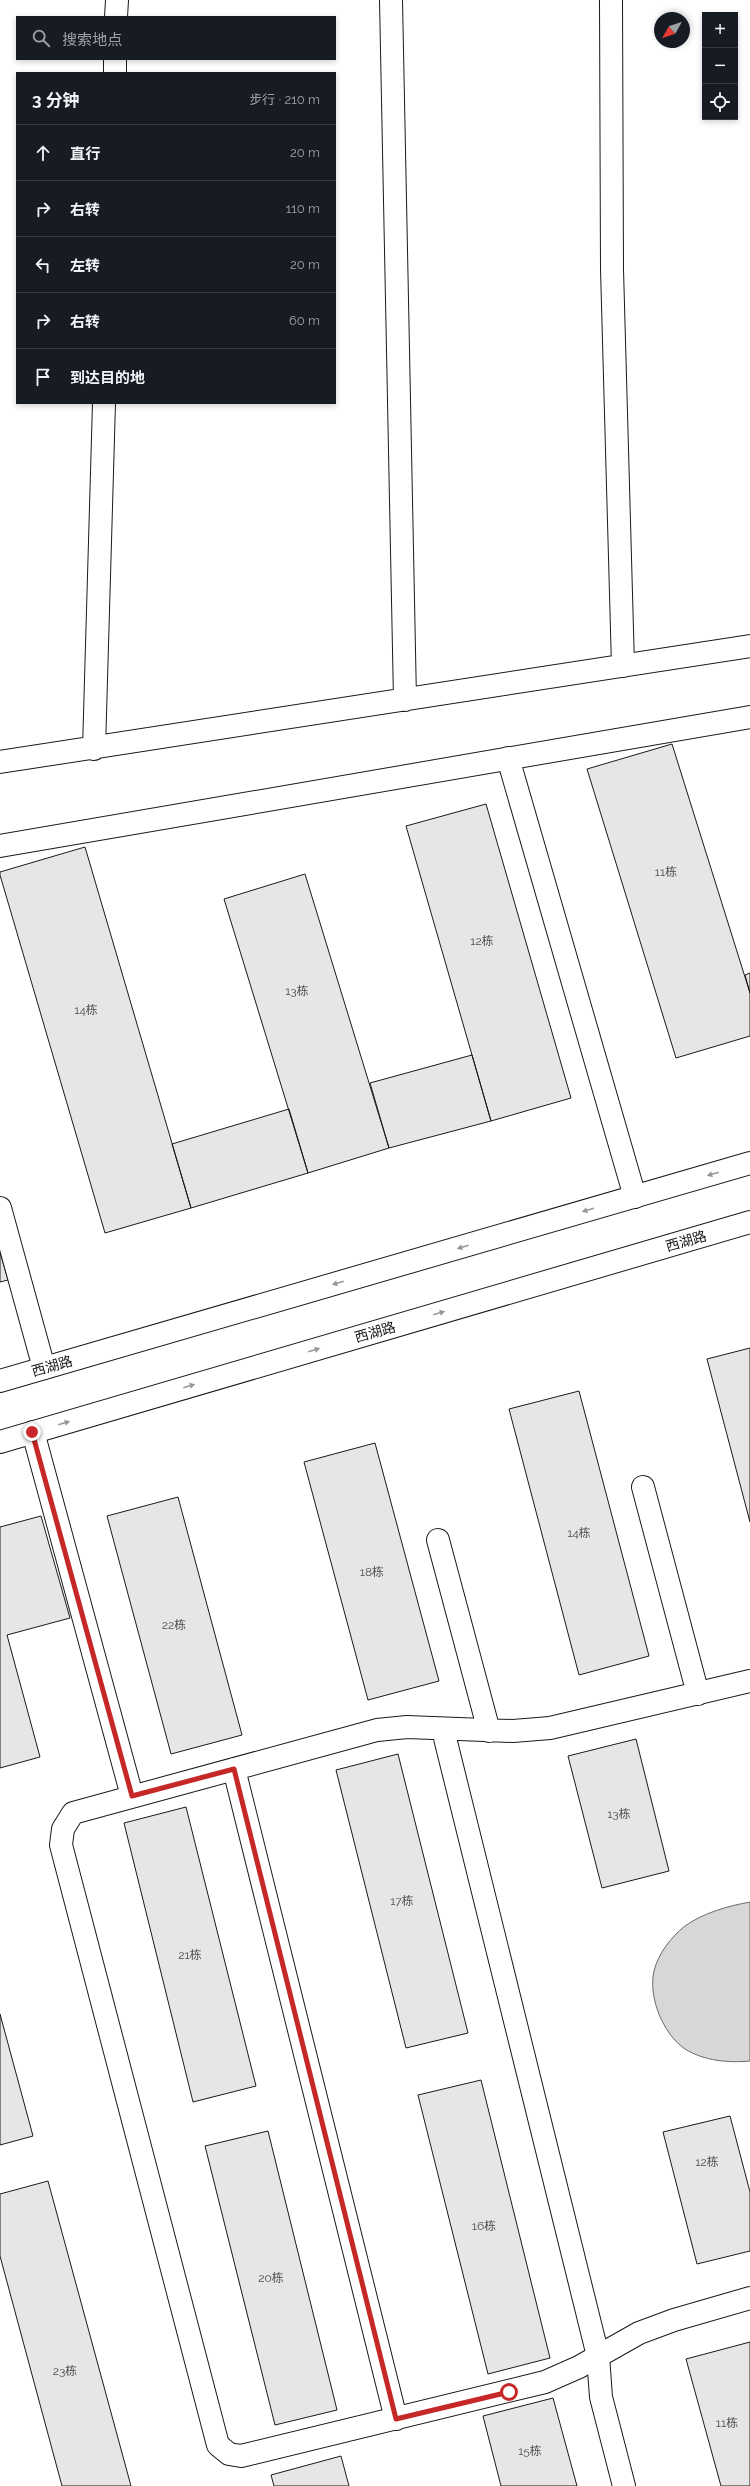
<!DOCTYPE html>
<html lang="zh">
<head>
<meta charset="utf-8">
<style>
  body { margin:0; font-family:Raleway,"Noto Sans SC",sans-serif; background:#242831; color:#f1f3f6 }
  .controls { position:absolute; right:12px; top:12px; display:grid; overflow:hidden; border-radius:0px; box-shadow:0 2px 6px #0003 }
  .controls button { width:36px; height:36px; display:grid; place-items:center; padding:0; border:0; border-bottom:1px solid #363941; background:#171b24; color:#f1f3f6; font:20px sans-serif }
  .compass { position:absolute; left:654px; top:12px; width:36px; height:36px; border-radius:50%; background:#171b24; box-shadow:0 2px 6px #0003; rotate:230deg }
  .stop { position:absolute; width:12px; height:12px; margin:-9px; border:3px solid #c62828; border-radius:50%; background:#fff }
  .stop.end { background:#c62828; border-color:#fff; box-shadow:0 1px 4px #0008 }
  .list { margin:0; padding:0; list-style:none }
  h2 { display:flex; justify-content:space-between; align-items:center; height:52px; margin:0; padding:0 16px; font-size:17px }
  h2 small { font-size:13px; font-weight:400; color:#9ea1a6 }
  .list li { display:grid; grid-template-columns:26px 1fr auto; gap:12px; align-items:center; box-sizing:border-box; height:56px; padding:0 16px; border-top:1px solid #363941 }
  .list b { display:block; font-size:15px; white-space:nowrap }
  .list em { font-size:13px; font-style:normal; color:#9ea1a6 }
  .icon { flex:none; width:22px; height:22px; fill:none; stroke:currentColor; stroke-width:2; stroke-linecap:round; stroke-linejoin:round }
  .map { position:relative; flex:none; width:750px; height:2486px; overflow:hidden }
  .search { position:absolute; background:#171b24; box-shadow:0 2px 6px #0003; left:16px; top:16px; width:320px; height:44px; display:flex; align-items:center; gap:10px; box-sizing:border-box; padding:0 14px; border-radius:0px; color:#9ea1a6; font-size:15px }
  .panel { position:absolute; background:#171b24; box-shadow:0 2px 6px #0003; left:16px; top:72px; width:320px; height:332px; border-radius:0px }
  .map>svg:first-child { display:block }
</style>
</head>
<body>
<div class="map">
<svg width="750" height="2486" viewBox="0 0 750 2486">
  <rect width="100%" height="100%" fill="#fff"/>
  <path fill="#d7d7d7" stroke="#6a6a6a" d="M750,1902v159c-21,2 -46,0 -65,-12 -22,-15 -37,-52 -31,-78 4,-17 17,-34 31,-45 18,-13 43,-20 65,-24z"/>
  <path fill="#e6e6e6" stroke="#1a1a1a" d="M672,744l78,249v43l-74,22 -89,-289z
    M486,804l85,294 -80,23 -85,-295z
    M85,847l106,361 -86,25 -105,-358v-3z
    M305,874l84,274 -81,25 -84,-274z
    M750,973v20l-5,-18z
    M472,1055l19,66 -102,27 -19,-65z
    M289,1109l19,64 -117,35 -19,-64z
    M0,1252l8,28 -8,2z
    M750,1348v174l-43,-163z
    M579,1391l70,265 -70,19 -70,-266z
    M375,1443l64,238 -71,19 -64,-238z
    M178,1497l64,238 -71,19 -64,-238z
    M41,1516l29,102 -63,17 33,122 -40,11v-241z
    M636,1739l33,132 -67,17 -34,-132z
    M398,1754l70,279 -62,15 -70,-278z
    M186,1807l70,279 -63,16 -69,-279z
    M0,2014l33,122 -33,9z
    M481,2080l69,278 -62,16 -70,-279z
    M730,2116l20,76v59l-53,13 -34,-132z
    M268,2131l69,279 -62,15 -70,-279z
    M48,2181l83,305h-69l-62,-230v-62z
    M750,2342v144h-29l-35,-127z
    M553,2398l24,88h-76l-18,-70z
    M341,2456l8,30h-75l-3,-11z"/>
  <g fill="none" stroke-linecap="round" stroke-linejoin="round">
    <g stroke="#1a1a1a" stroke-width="24">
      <path id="minor" d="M391,0l14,700
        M611,0l1,269 11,397
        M116,17l1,-17
        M115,73v-14
        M94,749l10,-346
        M508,758l127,439
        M0,762l750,-116
        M0,846l750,-129
        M0,1208l44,160
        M33,1432l99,364
        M643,1487l55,207
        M438,1540l51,191
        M750,1681l-200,47 -37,3 -106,-4 -30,3 -304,83 -10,16 -2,16 157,600 11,9 12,2 304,-74 34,-15 60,-34 35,-13 76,-22
        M443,1730l155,626 3,41 23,89
        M234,1769l162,650"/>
    </g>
    <g stroke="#1a1a1a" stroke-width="24">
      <path id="major" d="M0,1381l750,-218
        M0,1442l750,-220"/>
    </g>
    <use href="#minor" stroke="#fff" stroke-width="22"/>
    <use href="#major" stroke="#fff" stroke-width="22"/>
  </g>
  <defs><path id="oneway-solid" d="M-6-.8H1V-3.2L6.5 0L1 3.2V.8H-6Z"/></defs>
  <g fill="#989898">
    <use href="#oneway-solid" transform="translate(713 1174) rotate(164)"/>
    <use href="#oneway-solid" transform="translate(588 1210) rotate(164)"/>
    <use href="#oneway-solid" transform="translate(463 1247) rotate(164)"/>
    <use href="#oneway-solid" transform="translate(338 1283) rotate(164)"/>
    <use href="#oneway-solid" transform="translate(439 1313) rotate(-16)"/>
    <use href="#oneway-solid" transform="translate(314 1350) rotate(-16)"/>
    <use href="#oneway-solid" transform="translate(189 1386) rotate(-16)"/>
    <use href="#oneway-solid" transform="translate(64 1423) rotate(-16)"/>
  </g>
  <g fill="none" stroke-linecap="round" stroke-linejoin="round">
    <path stroke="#c62828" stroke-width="5" d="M32,1432l100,364 102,-27 162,650 113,-27"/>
  </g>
  <g text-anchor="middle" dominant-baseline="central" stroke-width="3" stroke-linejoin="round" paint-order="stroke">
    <g font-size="12" fill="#4d4d4d">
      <text x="666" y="872">11栋</text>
      <text x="482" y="941">12栋</text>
      <text x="297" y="991">13栋</text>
      <text x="86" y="1010">14栋</text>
      <text x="579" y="1533">14栋</text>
      <text x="372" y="1572">18栋</text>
      <text x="174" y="1625">22栋</text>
      <text x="619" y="1814">13栋</text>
      <text x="402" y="1901">17栋</text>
      <text x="190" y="1955">21栋</text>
      <text x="707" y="2162">12栋</text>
      <text x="484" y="2226">16栋</text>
      <text x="271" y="2278">20栋</text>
      <text x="65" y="2371">23栋</text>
      <text x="727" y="2423">11栋</text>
      <text x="530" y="2451">15栋</text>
    </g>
    <g font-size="14" fill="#1a1a1a" stroke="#fff">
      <text transform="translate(686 1241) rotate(-16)">西湖路</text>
      <text transform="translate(375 1332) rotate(-16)">西湖路</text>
      <text transform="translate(52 1366) rotate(-16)">西湖路</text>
    </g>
  </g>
</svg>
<div class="controls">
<button>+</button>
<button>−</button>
<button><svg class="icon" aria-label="locate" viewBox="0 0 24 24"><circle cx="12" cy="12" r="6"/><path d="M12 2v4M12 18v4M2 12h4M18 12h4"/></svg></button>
</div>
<svg class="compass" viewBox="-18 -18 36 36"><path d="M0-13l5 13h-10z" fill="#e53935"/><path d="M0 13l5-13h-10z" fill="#9ea1a6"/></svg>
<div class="stop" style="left:509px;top:2392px"></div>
<div class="stop end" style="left:32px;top:1432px"></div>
<div class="search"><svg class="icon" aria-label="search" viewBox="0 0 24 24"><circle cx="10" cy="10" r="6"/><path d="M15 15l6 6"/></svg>搜索地点</div>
<section class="panel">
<h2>3 分钟<small>步行 · 210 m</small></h2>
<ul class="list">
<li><svg class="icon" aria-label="ahead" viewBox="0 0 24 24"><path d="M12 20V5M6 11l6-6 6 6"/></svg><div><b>直行</b></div><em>20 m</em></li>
<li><svg class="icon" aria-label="right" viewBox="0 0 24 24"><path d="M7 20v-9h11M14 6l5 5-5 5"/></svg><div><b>右转</b></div><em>110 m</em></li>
<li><svg class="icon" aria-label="left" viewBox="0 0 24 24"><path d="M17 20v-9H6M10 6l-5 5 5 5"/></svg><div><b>左转</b></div><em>20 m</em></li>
<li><svg class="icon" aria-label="right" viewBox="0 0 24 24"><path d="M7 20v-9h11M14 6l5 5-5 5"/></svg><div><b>右转</b></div><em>60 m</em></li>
<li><svg class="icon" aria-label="arrive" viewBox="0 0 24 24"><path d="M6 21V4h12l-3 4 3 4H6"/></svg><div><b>到达目的地</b></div></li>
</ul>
</section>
</div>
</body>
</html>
